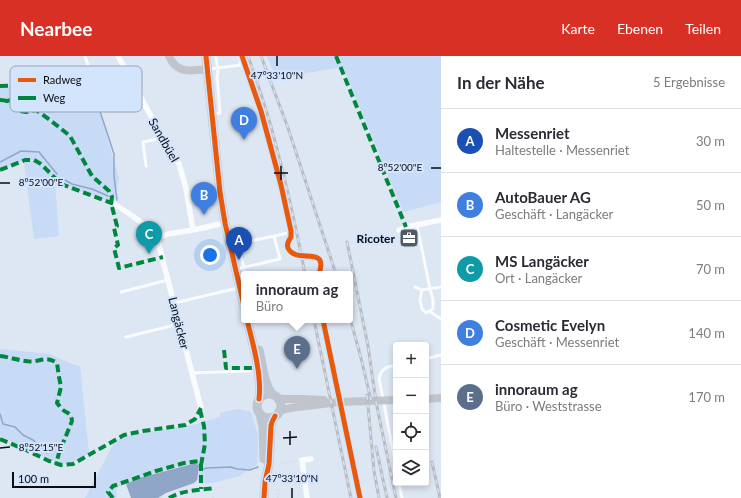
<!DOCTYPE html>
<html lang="de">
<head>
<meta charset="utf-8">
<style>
  body { margin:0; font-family:Lato,sans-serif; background:#f2f2f3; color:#2b2b33 }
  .controls { position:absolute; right:12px; bottom:12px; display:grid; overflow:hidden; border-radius:4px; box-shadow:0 2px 6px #0003 }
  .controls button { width:36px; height:36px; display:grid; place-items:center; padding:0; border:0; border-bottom:1px solid #e1e1e2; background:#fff; color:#2b2b33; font:20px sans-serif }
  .scale { position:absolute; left:12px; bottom:10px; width:84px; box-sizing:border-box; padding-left:4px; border:2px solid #080d15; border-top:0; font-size:11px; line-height:14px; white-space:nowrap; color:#080d15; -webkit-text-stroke:3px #d3e4fd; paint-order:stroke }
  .you { position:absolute; left:210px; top:199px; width:14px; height:14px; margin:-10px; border:3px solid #fff; border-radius:50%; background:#1a73e8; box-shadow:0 0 0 6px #1a73e833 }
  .badge { display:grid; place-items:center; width:26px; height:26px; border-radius:50%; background:#d93025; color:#fff; font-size:13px; font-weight:700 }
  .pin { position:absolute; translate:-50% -33px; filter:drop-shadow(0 1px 2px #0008) }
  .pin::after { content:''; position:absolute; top:21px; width:14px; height:12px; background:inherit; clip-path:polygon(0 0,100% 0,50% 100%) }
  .popup { position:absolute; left:241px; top:215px; width:112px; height:52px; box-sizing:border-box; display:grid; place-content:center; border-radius:4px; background:#fff; filter:drop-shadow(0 1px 3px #0005); font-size:13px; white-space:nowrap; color:#7c7c81 }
  .popup b { font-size:15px; color:#2b2b33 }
  .popup::after { content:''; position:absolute; left:50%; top:100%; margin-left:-8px; border:8px solid transparent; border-top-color:#fff }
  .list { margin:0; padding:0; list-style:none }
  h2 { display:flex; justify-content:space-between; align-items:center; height:52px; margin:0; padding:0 16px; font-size:17px }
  h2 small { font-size:13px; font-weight:400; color:#7c7c81 }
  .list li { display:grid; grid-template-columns:26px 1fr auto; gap:12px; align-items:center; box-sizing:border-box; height:64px; padding:0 16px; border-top:1px solid #e1e1e2 }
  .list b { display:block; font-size:15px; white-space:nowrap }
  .list p { margin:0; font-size:13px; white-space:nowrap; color:#7c7c81 }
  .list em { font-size:13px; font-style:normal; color:#7c7c81 }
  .icon { flex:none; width:22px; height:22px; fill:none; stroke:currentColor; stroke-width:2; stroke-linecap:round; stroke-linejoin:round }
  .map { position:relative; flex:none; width:441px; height:442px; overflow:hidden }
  header { display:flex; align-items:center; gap:24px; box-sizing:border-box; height:56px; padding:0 20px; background:#d93025; color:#fff }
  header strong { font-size:19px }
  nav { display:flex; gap:22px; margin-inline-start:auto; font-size:14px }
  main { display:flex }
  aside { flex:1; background:#fff }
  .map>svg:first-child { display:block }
</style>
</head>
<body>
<header>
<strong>Nearbee</strong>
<nav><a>Karte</a><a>Ebenen</a><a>Teilen</a></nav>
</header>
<main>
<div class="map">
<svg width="441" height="442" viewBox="0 0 441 442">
  <rect width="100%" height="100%" fill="#dde6f3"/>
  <path fill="#c7daf6" d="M267,0h174v146l-38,10 -60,-145 -67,11z
    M91,26l28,96 -5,26 -53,-20 -8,-8 7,10 -5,-2 4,52 -25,3 -10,-77 9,-1 7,2 -6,-3h-9l-25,10v-84l44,-1z
    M0,293l50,5 22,10 8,2 9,87 -17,10 -13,1 -59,-28z
    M238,353l13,3 7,23v19l-1,11 -18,11 -26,7h-15l-2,-18c-24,-1 -58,13 -80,23l1,10h-32l30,-57 10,-5 68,-11 27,-8v-4z"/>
  <path fill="#90a6c8" d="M196,407l3,3 -2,14 -3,3 -28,10 -8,5h-27l-5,-14 13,-6z"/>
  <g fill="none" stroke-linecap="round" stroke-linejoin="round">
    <path stroke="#90a6c8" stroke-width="1.5" d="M92,31l22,67v22l3,24
      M0,106l21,-11 18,1 18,22
      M63,123l9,5 20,5 16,7
      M0,358l3,10 12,3 8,8 10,5 14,13
      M203,413l4,-1 24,-1 6,2 13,1 8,-3"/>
    <path stroke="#d3d6da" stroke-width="1" stroke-dasharray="1 3" stroke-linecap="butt" d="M277,408l20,-3
      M271,433l7,1
      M213,442l2,-10 14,-2
      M278,442l1,-8 1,-2 5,1"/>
    <path stroke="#fafbfd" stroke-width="3" d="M85,0l3,9
      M209,13l32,-4 -2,-9
      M214,58l6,-1 -3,-37 1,-4 -2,-16
      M146,110l-3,-24 20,-4
      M417,169l13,64 3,11v9l-7,4 -4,-4 -2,-9 2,-10
      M238,187l6,25
      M231,189l57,-12 3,-2
      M237,213l43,-10 -6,-23
      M415,231l7,3 19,-3
      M121,236l47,-12
      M174,247l64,-15
      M429,255l12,8
      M126,281l53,-13
      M426,303l15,-4
      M396,309c-10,2 -14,3 -17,13l17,89
      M191,317l59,-2
      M399,427l3,15"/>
    <path stroke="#fafbfd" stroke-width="5.5" d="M118,0l45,82 16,26 7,24 7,42
      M114,148c15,9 32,20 43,34
      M399,174l7,-3 35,-7
      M201,352l-44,-170 11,-4 25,-4 32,-7
      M307,442l-5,-38 9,-1"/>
    <path stroke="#c1c5cb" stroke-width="8" d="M169,0c7,18 23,15 39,13
      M278,343h26l20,1
      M426,343l15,-1
      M279,355l11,-3 49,-6 57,-2"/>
    <path stroke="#bfc5ce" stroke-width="9" d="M206,0l14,136 5,31 19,83
      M247,264c6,24 15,55 12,79
      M259,294c4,15 4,32 13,44
      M257 350a12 12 0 1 1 24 0a12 12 0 1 1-24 0Z
      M260,358l3,13 1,32
      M264,442l1,-16 4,-18 2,-38 1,-4 3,-6"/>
    <g stroke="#babcbf" stroke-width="3">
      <path id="rail" d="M248,0c11,31 21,61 29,93 11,41 20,83 28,125
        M261,0l27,72 48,146
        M347,186l21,104 8,56 20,96
        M350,262l11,40 10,42
        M314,264l37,178
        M367,339l7,76 5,27
        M376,391l11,51
        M432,406l8,36"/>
    </g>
    <use href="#rail" stroke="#d3e4fd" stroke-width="1.5" stroke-dasharray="4.5" stroke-linecap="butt"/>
    <path stroke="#00873e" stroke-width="4" stroke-dasharray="8 4" stroke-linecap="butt" d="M336,0l70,171
      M0,30l44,-1 47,-3 37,-7
      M0,44c10,0 14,5 20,11l6,1 10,-2 14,10 20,16 22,40 17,15 3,6 -1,6 6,23 -3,2 4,17 -4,3 5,20 44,-11
      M7,45l15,-4h11l10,-2 13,-10
      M0,114l25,-10h9l7,4 20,20 53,20
      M224,294l2,18h28
      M0,300c9,1 17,4 26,5 13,3 18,-7 31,2l2,14 2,10 -4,16c2,2 3,4 5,6 5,5 9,3 10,12l-13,32 -3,11
      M200,354l4,16 1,18 -4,21
      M0,383l26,11 23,11 12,4 12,-1 51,-29 19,-4 42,-6 10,-6 6,-11
      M113,442l-5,-6 5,-6 43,-15 28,-8 15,-2 2,4v24
      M169,442c14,-8 30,-8 46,-10"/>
    <g stroke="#d3e4fd" stroke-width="8">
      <path id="cycleway" d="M206,0l14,136 5,31 19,83
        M242,0l19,55 20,74 10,46c0,2 0,4 0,6 -2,4 -5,6 -3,11 8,17 41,-4 31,26
        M247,264c6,24 15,55 12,79
        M323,264l37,178
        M264,442l1,-16 4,-18 2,-38 1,-4 3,-6"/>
    </g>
    <use href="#cycleway" stroke="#e8590c" stroke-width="5"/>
  </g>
  <path fill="none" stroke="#080d15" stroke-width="1.5" d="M277,0v10M281,110v14M431,112h10M274,117h14M0,127h10M290,375v14M283,382l14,-1M0,392l10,-1M292,432v10"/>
  <defs>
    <g id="office-square" transform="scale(1)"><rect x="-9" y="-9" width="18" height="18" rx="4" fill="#535963" stroke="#d3e4fd"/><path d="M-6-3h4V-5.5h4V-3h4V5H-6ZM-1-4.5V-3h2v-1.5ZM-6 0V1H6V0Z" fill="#fff"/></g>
  </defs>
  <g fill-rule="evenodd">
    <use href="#office-square" x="409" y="182"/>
  </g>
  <g text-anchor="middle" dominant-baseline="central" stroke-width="4" stroke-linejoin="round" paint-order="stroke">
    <g font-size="12" fill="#080d15" stroke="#d3e4fd">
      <text transform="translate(164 84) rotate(60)">Sandbüel</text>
      <text transform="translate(179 267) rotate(76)">Langäcker</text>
    </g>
    <g font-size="12" font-weight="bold" fill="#080d15" stroke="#d3e4fd" text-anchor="end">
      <text x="395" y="182">Ricoter</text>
    </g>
  </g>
  <rect x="10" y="10" width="132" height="46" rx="6" fill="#d3e4fd" stroke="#96a4b7" stroke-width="1"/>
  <rect x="18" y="22" width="18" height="4" fill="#e8590c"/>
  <rect x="18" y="40" width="18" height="4" fill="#00873e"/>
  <g font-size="11" fill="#080d15">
    <text x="43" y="28">Radweg</text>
    <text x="43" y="46">Weg</text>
  </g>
  <g font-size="10" text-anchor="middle" fill="#080d15" stroke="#d3e4fd" stroke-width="4" stroke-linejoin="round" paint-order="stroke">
    <text x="277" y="23">47°33'10"N</text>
    <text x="400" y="115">8°52'00"E</text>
    <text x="41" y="130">8°52'00"E</text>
    <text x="41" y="395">8°52'15"E</text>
    <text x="292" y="426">47°33'10"N</text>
  </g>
</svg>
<div class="controls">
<button>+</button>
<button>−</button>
<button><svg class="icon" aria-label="locate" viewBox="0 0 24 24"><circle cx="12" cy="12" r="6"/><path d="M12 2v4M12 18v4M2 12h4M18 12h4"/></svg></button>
<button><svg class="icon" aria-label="layers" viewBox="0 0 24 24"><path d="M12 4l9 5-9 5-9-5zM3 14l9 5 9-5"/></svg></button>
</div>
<div class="scale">100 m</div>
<div class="you"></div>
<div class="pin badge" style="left:239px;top:204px;background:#1a4fb4">A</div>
<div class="pin badge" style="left:204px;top:159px;background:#3f7fe0">B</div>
<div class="pin badge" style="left:149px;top:198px;background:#0f9aa8">C</div>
<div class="pin badge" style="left:244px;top:84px;background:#3f7fe0">D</div>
<div class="pin badge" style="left:297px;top:313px;background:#5c6f8a">E</div>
<div class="popup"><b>innoraum ag</b>Büro</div>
</div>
<aside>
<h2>In der Nähe<small>5 Ergebnisse</small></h2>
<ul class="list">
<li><span class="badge" style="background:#1a4fb4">A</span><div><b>Messenriet</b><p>Haltestelle · Messenriet</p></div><em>30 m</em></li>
<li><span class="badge" style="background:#3f7fe0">B</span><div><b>AutoBauer AG</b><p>Geschäft · Langäcker</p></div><em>50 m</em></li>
<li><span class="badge" style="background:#0f9aa8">C</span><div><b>MS Langäcker</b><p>Ort · Langäcker</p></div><em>70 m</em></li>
<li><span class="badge" style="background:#3f7fe0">D</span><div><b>Cosmetic Evelyn</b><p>Geschäft · Messenriet</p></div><em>140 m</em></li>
<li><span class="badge" style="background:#5c6f8a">E</span><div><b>innoraum ag</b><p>Büro · Weststrasse</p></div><em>170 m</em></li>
</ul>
</aside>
</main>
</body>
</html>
